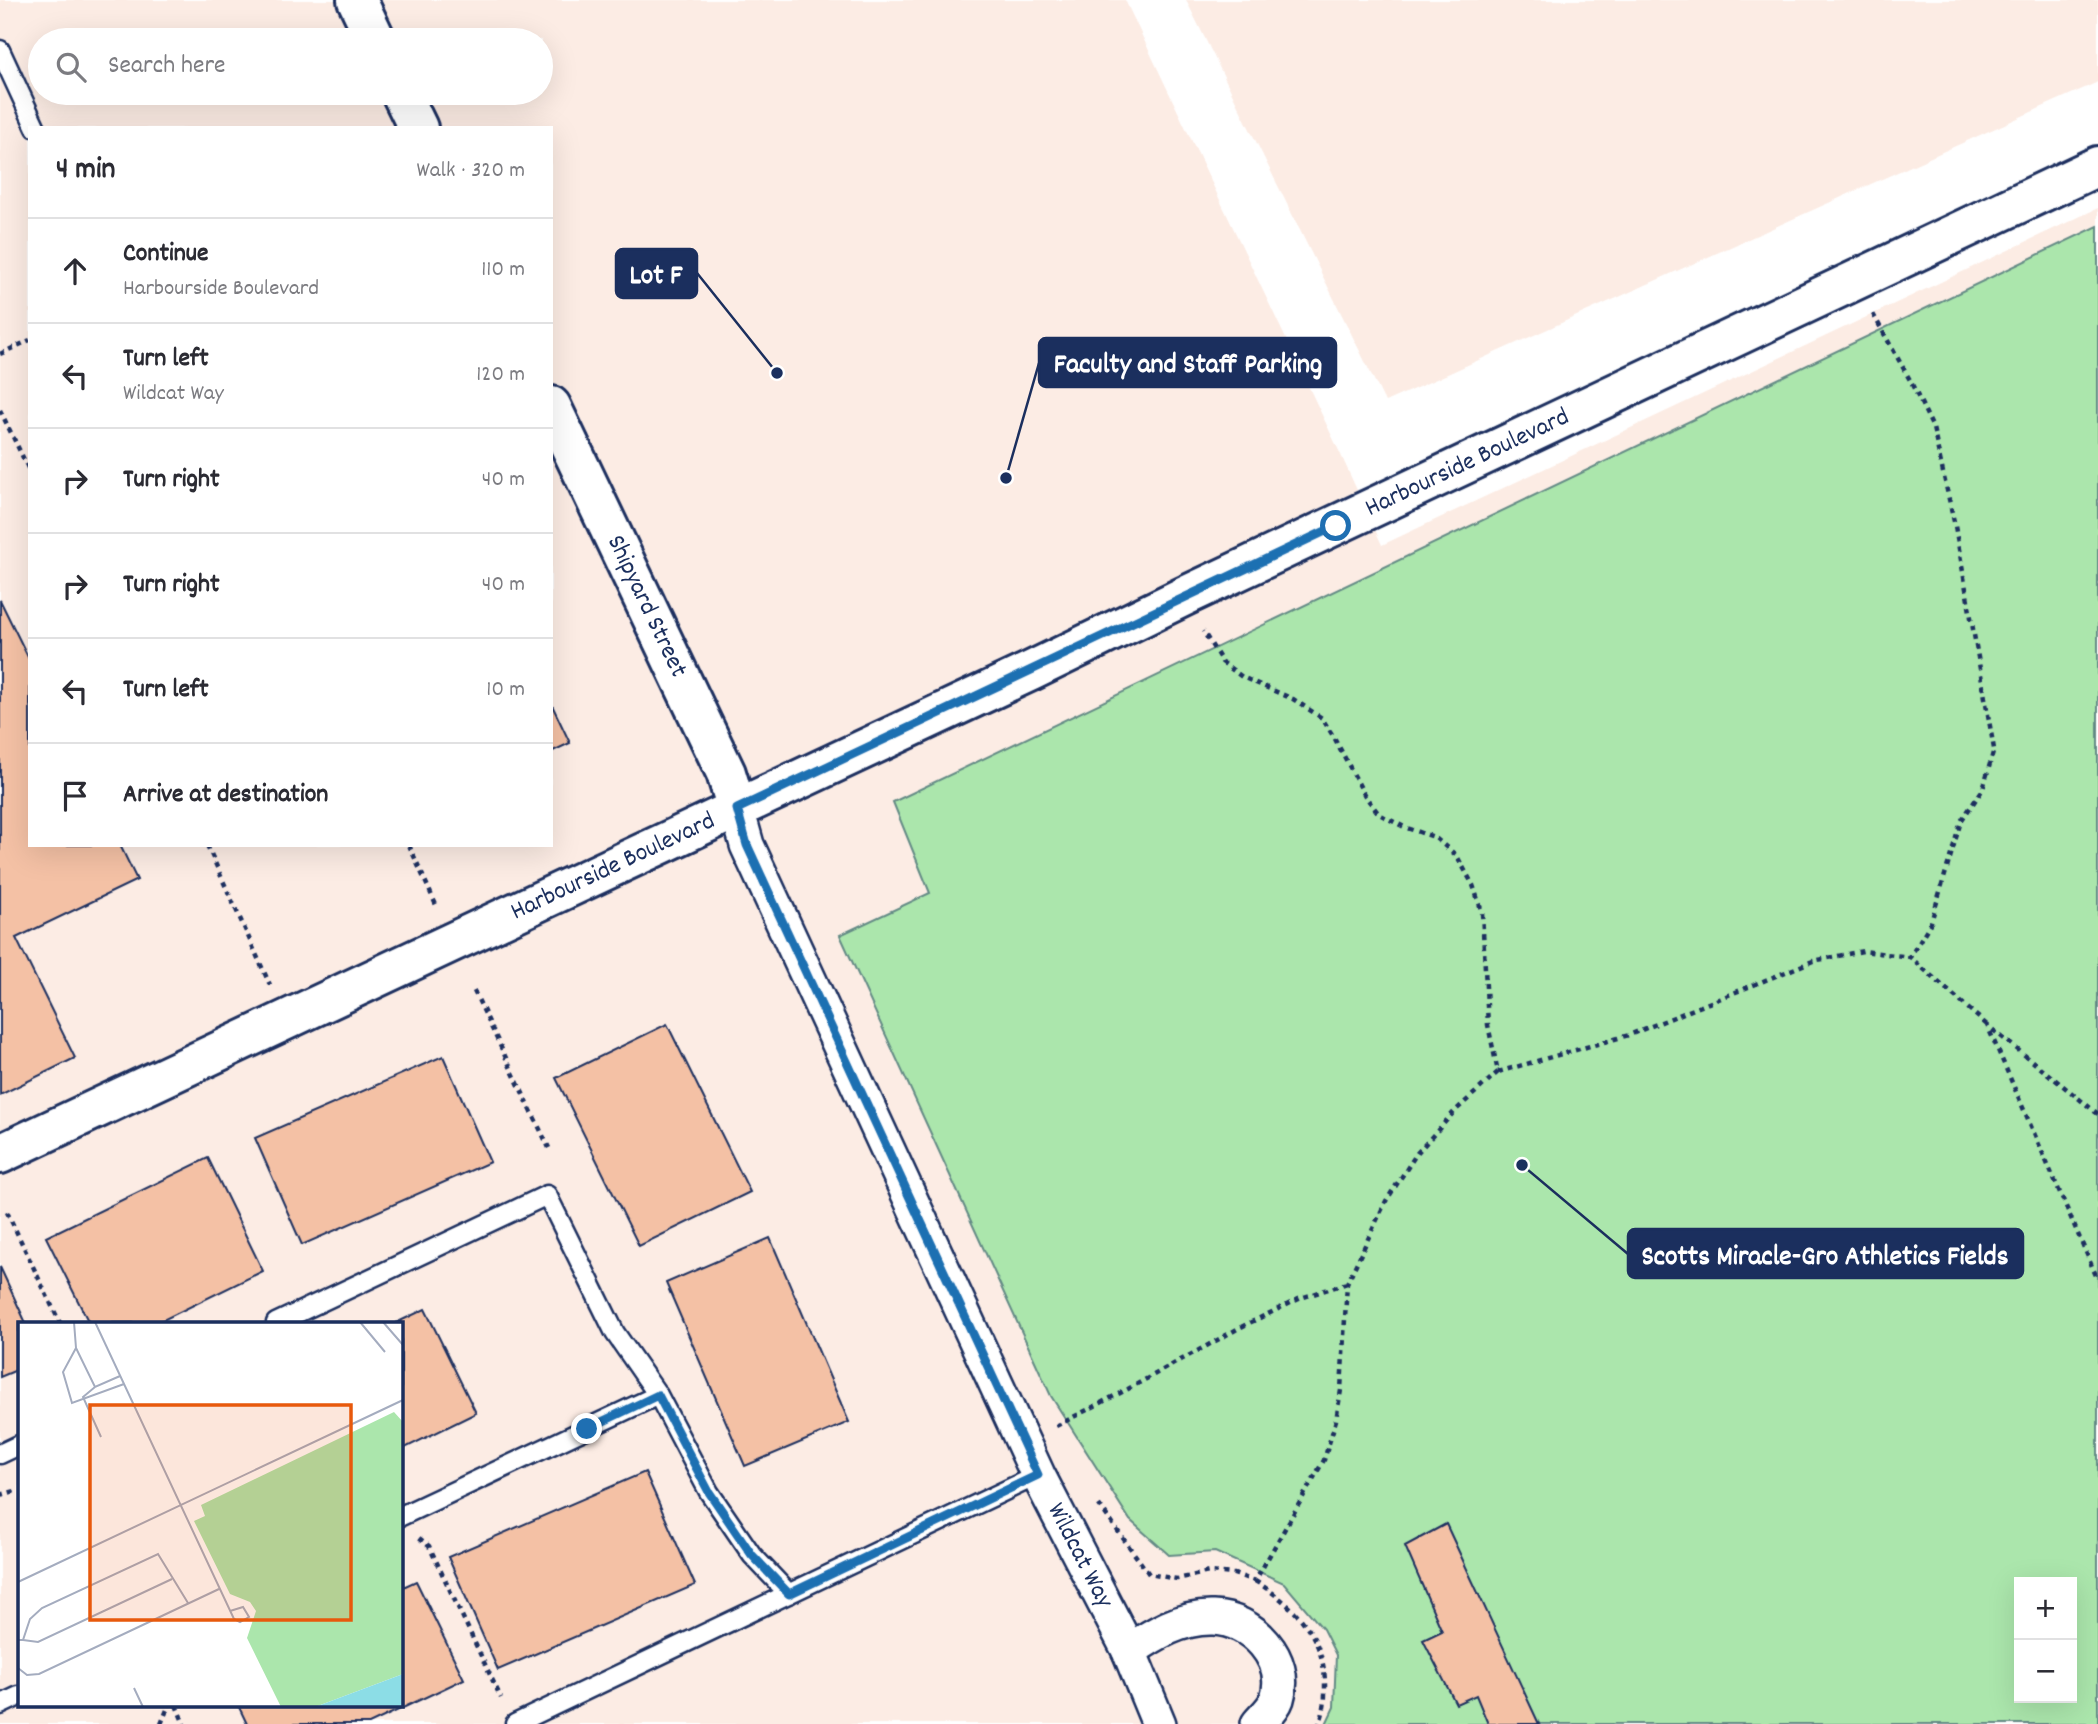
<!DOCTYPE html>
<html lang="en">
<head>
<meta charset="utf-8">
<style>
  body { margin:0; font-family:Dekko,sans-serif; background:#f7f7f7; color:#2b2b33 }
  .controls { position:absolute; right:21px; bottom:21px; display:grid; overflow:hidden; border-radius:0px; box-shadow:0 7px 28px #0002 }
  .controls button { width:63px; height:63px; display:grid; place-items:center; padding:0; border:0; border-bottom:2px solid #e1e1e2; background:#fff; color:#2b2b33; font:35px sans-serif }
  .stop { position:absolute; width:21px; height:21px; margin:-16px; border:5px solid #1f6fb2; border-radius:50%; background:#fff }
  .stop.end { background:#1f6fb2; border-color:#fff; box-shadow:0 2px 7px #0008 }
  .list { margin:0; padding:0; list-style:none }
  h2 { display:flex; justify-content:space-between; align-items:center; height:91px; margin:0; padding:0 28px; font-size:30px }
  h2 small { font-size:23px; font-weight:400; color:#7c7c81 }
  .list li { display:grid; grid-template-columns:46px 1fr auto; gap:21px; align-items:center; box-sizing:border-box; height:105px; padding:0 28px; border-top:2px solid #e1e1e2 }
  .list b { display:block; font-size:26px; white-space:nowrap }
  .list p { margin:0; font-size:23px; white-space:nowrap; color:#7c7c81 }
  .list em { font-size:23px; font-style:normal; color:#7c7c81 }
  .icon { flex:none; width:38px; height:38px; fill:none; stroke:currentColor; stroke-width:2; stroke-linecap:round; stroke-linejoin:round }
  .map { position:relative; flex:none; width:2098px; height:1724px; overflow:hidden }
  .search { position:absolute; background:#fff; box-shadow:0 7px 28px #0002; left:28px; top:28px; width:525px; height:77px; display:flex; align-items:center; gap:18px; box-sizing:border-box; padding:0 24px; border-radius:38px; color:#7c7c81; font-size:26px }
  .panel { position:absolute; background:#fff; box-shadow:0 7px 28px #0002; left:28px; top:126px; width:525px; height:721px; border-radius:0px }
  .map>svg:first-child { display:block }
</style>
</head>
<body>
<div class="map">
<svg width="2098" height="1724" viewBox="0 0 2098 1724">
  <rect width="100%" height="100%" fill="#fff"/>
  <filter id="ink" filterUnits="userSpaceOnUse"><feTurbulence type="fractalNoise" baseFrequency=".0143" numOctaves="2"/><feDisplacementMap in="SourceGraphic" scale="14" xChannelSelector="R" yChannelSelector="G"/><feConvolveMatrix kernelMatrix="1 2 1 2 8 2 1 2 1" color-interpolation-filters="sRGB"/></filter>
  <g filter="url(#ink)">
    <path fill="#fcece4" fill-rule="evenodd" d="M0,0h1125l216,455 41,90 716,-337v1516h-2098zM40,40h501v53h-501zM30,128h521v717h-521zM19,1323h382v382h-382zM2019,1582h53v116h-53z
      M1186,0h912v82l-713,320z"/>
    <path fill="#abe6ac" stroke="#638a85" stroke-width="2" fill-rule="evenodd" d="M2098,226v1498h-772l8,-17 2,-52 -13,-26 -39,-46 -69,-31 -46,3 -39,-35 -79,-124 -211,-461 90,-42 -37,-91zM2019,1582h53v116h-53z"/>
    <path fill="#f4c1a5" stroke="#1b2f5e" stroke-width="2" d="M0,600l30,61v184h90l17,35 -121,58 59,120 -75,37z
      M551,703l19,40 -19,9z
      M667,1024l83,168 -111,54 -83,-168z
      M443,1056l47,106 -188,83 -47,-107z
      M208,1158l55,113 -106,52h-68l-43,-86z
      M770,1238l79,184 -104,44 -79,-183z
      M0,1267l26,56h-7v46l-19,8z
      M425,1309l51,104 -75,37v-127h-5z
      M645,1472l50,113 -197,85 -50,-113z
      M1446,1524l93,200h-51l-12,-29 -20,9 -33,-64 19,-9 -37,-85z
      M416,1581l48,98 -95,45h-122l-9,-19h163v-117z"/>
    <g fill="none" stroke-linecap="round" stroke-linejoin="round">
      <g stroke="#1b2f5e" stroke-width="23">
        <path id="service" d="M0,50l36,78
          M276,1323l271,-128 68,138 43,62 51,97 43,63 37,39
          M0,1454l19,-9
          M401,1516l257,-121
          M0,1705l19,-9
          M515,1724l523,-249"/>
      </g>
      <g stroke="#1b2f5e" stroke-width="38">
        <g id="minor">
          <path id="s1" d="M737,809l10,36 291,630 91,176 30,73"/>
          <path d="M1129,1651c25,-17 52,-34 84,-33 39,1 77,41 64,81 -3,9 -13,18 -19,25"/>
        </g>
      </g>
      <g stroke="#1b2f5e" stroke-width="44">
        <g id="tertiary">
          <path d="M357,0l19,40"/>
          <path d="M401,93l17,35"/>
          <path id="s2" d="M551,406l175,367 11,36"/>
          <path id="s3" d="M0,1154l1031,-483 154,-75 913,-430"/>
        </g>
      </g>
      <path stroke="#1b2f5e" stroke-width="4.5" stroke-dasharray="5 5" stroke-linecap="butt" d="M1873,314l37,66 23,48 22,98 39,223 -11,40 -22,32 -30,101 -21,35
        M0,354l30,-14
        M0,410l30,62
        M207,845l63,140
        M409,845l27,60
        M474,991l75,157
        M1498,1072l131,-37 184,-74 50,-10 47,6 77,68
        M2098,1114l-111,-89 111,255
        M7,1212l53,111
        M1056,1426l72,-37 113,-62 60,-29 46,-15
        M0,1495l19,-5
        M1099,1505l50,69 28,5 32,-7 25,2 21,7 69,-121 12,-40 5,-30 6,-107 39,-82 31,-48 38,-42 43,-39 -10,-47 -6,-113 -9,-27 -16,-29 -23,-19 -30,-10 -25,-13 -14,-18 -30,-57 -13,-21 -29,-19 -51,-22 -20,-15 -19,-31
        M419,1538l10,8 72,152
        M1255,1581c40,25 70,55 70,105 0,15 0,25 -6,38
        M176,1705l8,19
        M161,1724l8,-19"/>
      <use href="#service" stroke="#fff" stroke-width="18"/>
      <use href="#minor" stroke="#fff" stroke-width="33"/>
      <use href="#tertiary" stroke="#fff" stroke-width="38"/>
    </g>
  </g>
  <g fill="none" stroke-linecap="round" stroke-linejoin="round" filter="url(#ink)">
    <path stroke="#1f6fb2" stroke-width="9" d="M587,1429l71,-34 51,97 43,63 37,39 249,-119 -291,-630 -10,-36 599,-283"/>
  </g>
  <g text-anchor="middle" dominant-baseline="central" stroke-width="5" stroke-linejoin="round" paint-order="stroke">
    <g font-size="26" fill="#1b2f5e" stroke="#fff">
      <text stroke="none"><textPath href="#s3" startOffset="1622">Harbourside Boulevard</textPath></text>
      <text stroke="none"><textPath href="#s2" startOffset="222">Shipyard Street</textPath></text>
      <text stroke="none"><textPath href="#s3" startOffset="677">Harbourside Boulevard</textPath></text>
      <text stroke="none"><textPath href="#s1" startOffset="822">Wildcat Way</textPath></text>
    </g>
  </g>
  <g transform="translate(18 1322)">
    <rect width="385" height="385" fill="#fff"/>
    <path d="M376,90l9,10v252l-88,33h-34l-34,-69 9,-27 -6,-9 -20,-8 -36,-73 11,-5 -4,-11z" fill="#abe6ac"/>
    <path d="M385,352v33h-88z" fill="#8cdde6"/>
    <path fill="none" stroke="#a4acbf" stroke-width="2" d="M56,0l2,26M77,0l139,297 6,3 9,-5 -6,-10 -13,4M342,0l25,30M365,0l20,23M102,54l-25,11 -19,-39 -13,24 9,31 52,-19M77,65l-12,10 18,40M0,260l385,-182M0,318h5l7,-21 12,-11 116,-54 30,49M5,318l15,2 134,-63M0,346l9,7 12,-1 180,-85M116,366l9,19"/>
    <path fill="#e8590c" fill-opacity="0.15" stroke="#e8590c" stroke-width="3.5" d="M72,83h261v215h-261z"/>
    <rect width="385" height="385" fill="none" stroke="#1b2f5e" stroke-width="3.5"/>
  </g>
  <path fill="none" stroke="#1b2f5e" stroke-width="2.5" d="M777 373L697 273M1006 478L1039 363M1522 1165L1628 1254"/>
  <g fill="#1b2f5e" stroke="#fff" stroke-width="2.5">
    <circle cx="777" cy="373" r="7"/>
    <circle cx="1006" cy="478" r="7"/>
    <circle cx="1522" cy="1165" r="7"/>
  </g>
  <g fill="#1b2f5e" stroke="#1b2f5e" stroke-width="2.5">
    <rect x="616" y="249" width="81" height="49" rx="7"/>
    <rect x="1039" y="338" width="297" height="49" rx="7"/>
    <rect x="1628" y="1229" width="395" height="49" rx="7"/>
  </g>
  <g font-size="28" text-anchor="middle" font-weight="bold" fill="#fff">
    <text x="656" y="283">Lot F</text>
    <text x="1188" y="372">Faculty and Staff Parking</text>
    <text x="1825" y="1264">Scotts Miracle-Gro Athletics Fields</text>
  </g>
</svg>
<div class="controls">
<button>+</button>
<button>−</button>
</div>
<div class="stop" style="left:1336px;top:526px"></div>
<div class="stop end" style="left:587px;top:1429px"></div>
<div class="search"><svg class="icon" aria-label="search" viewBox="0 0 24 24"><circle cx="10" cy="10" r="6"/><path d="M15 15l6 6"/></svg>Search here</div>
<section class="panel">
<h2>4 min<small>Walk · 320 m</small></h2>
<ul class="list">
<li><svg class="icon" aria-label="ahead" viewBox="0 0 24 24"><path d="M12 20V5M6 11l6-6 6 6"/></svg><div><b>Continue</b><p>Harbourside Boulevard</p></div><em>110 m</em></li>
<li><svg class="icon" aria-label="left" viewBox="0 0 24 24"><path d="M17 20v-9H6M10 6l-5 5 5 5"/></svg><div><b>Turn left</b><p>Wildcat Way</p></div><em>120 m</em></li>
<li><svg class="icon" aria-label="right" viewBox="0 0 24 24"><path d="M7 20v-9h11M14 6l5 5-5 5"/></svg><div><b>Turn right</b></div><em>40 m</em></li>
<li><svg class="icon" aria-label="right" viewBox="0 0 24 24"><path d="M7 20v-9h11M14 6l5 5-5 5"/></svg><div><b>Turn right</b></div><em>40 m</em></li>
<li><svg class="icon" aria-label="left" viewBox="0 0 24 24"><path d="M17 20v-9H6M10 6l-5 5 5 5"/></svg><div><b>Turn left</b></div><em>10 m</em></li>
<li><svg class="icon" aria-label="arrive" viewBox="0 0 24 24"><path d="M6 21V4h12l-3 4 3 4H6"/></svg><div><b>Arrive at destination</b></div></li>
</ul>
</section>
</div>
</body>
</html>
